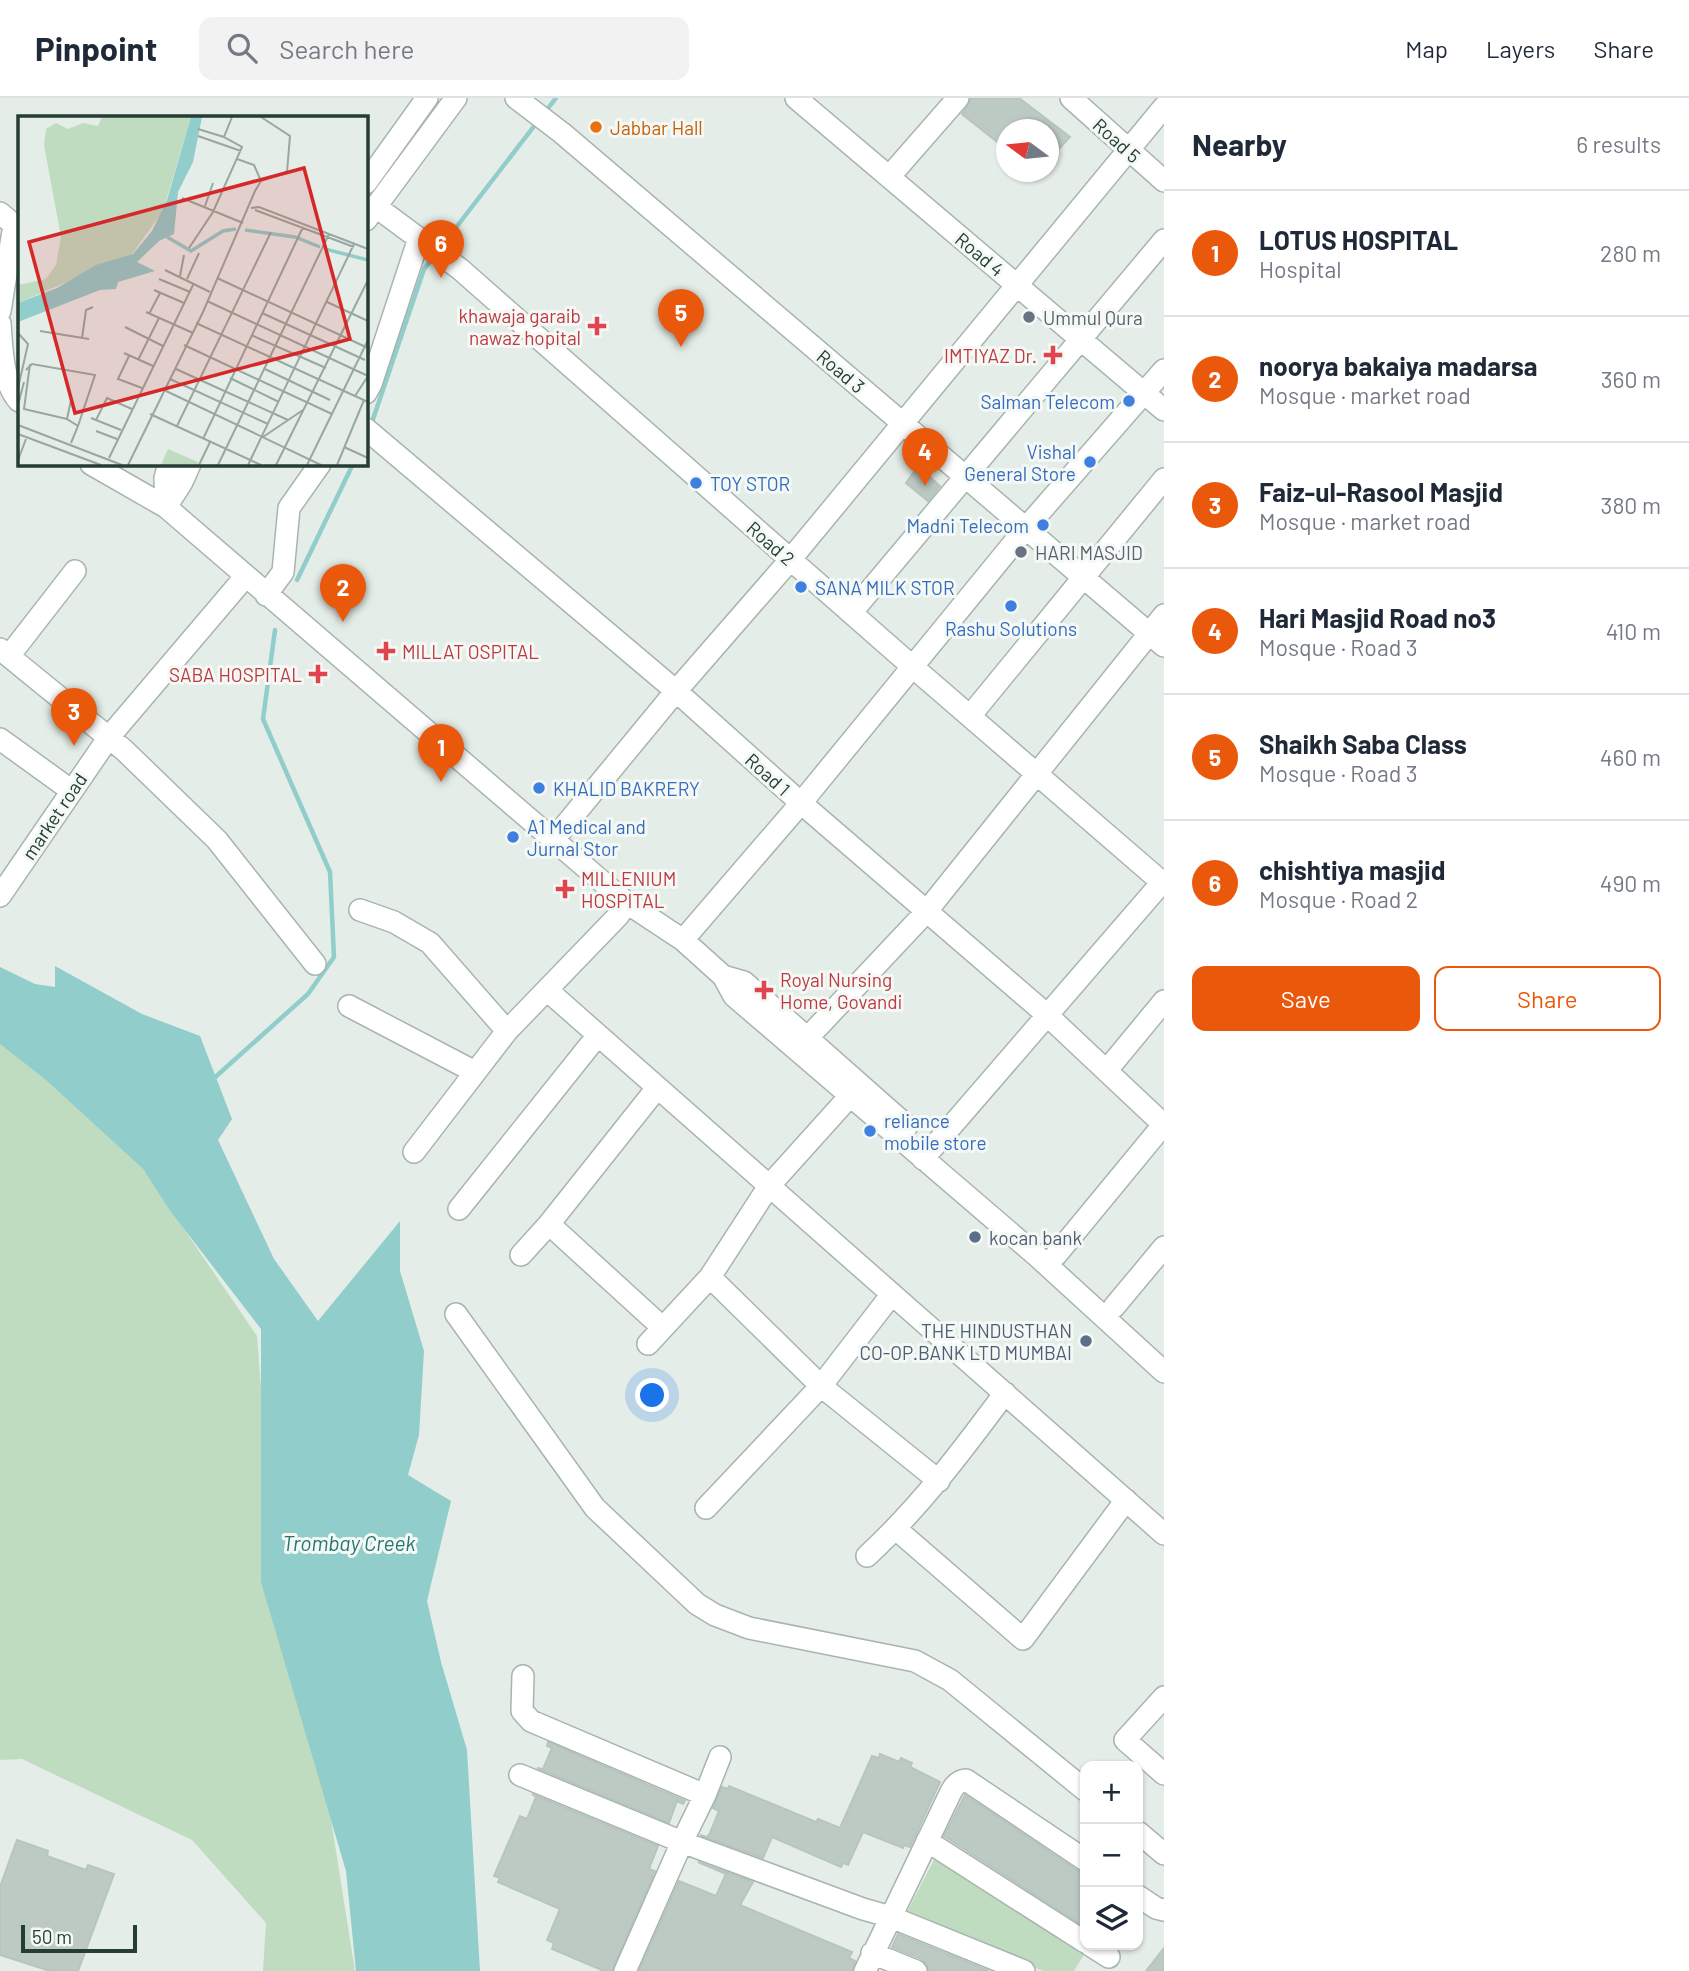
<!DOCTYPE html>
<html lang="en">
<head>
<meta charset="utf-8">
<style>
  body { margin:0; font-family:Barlow,sans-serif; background:#f2f2f3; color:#1f2937 }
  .controls { position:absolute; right:21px; bottom:21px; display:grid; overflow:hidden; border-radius:14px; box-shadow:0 2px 5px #0004 }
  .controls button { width:63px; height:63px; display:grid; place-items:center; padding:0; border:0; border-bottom:2px solid #e0e1e3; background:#fff; color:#1f2937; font:35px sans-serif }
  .compass { position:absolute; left:996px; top:21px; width:63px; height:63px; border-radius:50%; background:#fff; box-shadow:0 2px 5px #0004; rotate:285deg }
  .scale { position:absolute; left:21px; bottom:18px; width:116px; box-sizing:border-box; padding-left:7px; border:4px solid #253d32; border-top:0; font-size:19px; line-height:24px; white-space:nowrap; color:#253d32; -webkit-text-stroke:5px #f5f9f6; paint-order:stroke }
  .you { position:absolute; left:653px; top:1298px; width:24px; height:24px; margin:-18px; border:5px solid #fff; border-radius:50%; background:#1a73e8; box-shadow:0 0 0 10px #1a73e833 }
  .badge { display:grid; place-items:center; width:46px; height:46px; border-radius:50%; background:#ea580c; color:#fff; font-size:23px; font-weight:700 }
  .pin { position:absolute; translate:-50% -58px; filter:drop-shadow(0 2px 4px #0008) }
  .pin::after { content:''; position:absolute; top:37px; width:24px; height:21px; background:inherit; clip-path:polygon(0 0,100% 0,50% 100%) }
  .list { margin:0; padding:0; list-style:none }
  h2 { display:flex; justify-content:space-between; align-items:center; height:91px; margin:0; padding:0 28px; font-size:30px }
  h2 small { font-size:23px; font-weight:400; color:#747a83 }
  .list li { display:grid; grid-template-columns:46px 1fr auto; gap:21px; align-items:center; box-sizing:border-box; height:126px; padding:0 28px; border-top:2px solid #e0e1e3 }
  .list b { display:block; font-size:26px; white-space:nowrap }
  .list p { margin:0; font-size:23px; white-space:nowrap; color:#747a83 }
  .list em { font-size:23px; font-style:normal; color:#747a83 }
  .actions { display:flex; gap:14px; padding:21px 28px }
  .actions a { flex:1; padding:16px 0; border:2px solid #ea580c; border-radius:14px; text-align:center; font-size:24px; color:#ea580c }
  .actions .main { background:#ea580c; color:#fff }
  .icon { flex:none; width:38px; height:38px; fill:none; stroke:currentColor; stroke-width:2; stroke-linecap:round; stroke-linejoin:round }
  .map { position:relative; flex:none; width:1164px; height:1873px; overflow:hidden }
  header { display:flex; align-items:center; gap:42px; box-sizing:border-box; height:98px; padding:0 35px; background:#fff; border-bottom:2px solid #e0e1e3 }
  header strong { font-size:33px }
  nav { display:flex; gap:38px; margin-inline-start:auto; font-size:24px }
  .search { width:490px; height:63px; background:#f2f2f3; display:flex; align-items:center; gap:18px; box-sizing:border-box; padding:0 24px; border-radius:14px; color:#747a83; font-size:26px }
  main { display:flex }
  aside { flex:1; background:#fff }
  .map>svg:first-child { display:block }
</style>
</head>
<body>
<header>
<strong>Pinpoint</strong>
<div class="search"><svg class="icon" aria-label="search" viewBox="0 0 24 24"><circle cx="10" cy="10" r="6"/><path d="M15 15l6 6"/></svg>Search here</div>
<nav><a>Map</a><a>Layers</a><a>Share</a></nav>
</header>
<main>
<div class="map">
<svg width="1164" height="1873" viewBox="0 0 1164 1873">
  <rect width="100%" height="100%" fill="#e5ede8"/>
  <path fill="#bfdcc1" d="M0,945l33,24 110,102 114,167 19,248 50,204 29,183h-92l3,-48 -74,-83 -170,-81 -22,1z
    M937,1756l151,94 -14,23h-31l-137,-57z"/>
  <path fill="#91cdca" d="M55,868l87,48 58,22 32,83 -14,21 56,119 44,62 82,-100v50l24,80 -5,84 -11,40 43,26 -24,100 14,61 26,88 13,221h-124l-10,-100 -85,-289v-253l-90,-117 -28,-43 -98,-90 -45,-35v-77l35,17 20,3z"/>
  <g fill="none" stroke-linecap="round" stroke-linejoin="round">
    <path stroke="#91cdca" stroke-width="4.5" d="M546,13l10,-13
      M441,149l97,-126
      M371,327l53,-156 10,-12
      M297,482l56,-116
      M212,982l96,-86 26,-37 -4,-85 -67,-153 12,-89"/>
  </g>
  <path fill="#bdcac3" stroke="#b7c6bd" stroke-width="2" d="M971,0h48l51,39 -22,24v-31h-42v19l-44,-35 6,-8z
    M918,368l22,20 -12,15 -22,-18z
    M548,1644l137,59 -2,3 -6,-3 -8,22 -132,-55 6,1 9,-21 -5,-2z
    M880,1656l19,8 2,-4 11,5 -2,4 30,15 -30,65 -6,-2 -1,3 -40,-16 -15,33 -5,-2 -2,4 -69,-30 -9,21 -63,-23 7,2 3,-4 9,-22 -6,-3 9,-21 6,2 1,-3 87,36 2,-3 22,9 32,-72 7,2z
    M532,1696l126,52 -9,23 6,2 -43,100h-8l-52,-22 2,-6 -7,-3 13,-31 -62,-27 2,-4 -6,-2 26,-60 7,3 9,-22z
    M965,1697l113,76 7,2v54l-141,-91z
    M17,1742l31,11 -1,5 39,14 2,-5 26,9 -36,97h-28l-50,-16v-68z
    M698,1764l55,20 -13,23 112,47 -3,6 6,3 -3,10h-213l40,-90 37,15 10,-22z
    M898,1836l91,37h-60l-2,-7 -5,-5 -30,-12z
    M1164,1850v23h-18z"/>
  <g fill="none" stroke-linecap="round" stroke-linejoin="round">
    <g stroke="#a8b5ae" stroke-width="24">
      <path id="minor" d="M516,0l46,35 602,513
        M796,0l368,312
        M1071,0l93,83
        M889,79l69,-79
        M366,85l61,-85
        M375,108l85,63 454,399 250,216
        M0,115l14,12 -14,86
        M366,122l90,-122
        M0,225c2,25 2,59 19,78
        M366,295l5,-9 48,-146
        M366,331l310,262 125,112 245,211 118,111
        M91,366l75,43 461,396 56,37 40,36 11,20 303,260 127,116
        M166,409l16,-25 8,-18
        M166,409l-1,-29 4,-14
        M266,497l17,-23 6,-64 31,-44
        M851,515l313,-373
        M0,551l124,101 93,90 98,124
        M9,558l66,-85
        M970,618l194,-237
        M0,641l72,52
        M554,741l122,-148 114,-131 374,-453
        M0,798l109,-159 136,-160
        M360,812l34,12 36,21 77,88
        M683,842l118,-137 225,-275 138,-158
        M723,878l21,6 163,144
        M547,892l617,544
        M349,908l126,66
        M798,950l128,-136 238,-297
        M1107,972l57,-69
        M414,1054l93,-121 111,-115 9,-13
        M923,1061l241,-279
        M459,1111l139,-174
        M549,1126l114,104
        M521,1157l28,-31 108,-136
        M1056,1157l108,-131
        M710,1179l111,109 118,95
        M1114,1209l50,-60
        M456,1216l139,194 102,96 18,11 34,13 166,33 35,19 135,110
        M648,1246l62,-67 59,-91 90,-100
        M706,1410l115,-122 71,-92
        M896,1431l127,110 103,-139
        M867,1458c53,-49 95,-105 138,-163
        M523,1578l-1,35 9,10 174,74
        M1164,1599l-39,43 39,34
        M520,1677l162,67 181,67 28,8 133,54
        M1138,1734l26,22
        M927,1743l158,101
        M1138,1798l18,12 8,2
        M1090,1847l19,12
        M872,1855l44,18
        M625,1873l57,-129 23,-47 15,-38
        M865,1873l83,-173c4,-9 8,-17 18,-18l119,80"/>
    </g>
    <use href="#minor" stroke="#fff" stroke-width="21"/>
  </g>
  <circle fill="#e8710a" stroke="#f5f9f6" stroke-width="2.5" cx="596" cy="29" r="7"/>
  <g fill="#6b7280" stroke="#f5f9f6" stroke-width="2.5">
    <circle cx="1029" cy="219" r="7"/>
    <circle cx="1021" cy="454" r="7"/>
  </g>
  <g fill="#e0444e" stroke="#f5f9f6" stroke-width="2.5">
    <path d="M593.5 217.5h7v7h7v7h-7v7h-7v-7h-7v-7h7z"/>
    <path d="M1049.5 246.5h7v7h7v7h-7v7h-7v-7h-7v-7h7z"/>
    <path d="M382.5 542.5h7v7h7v7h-7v7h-7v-7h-7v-7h7z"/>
    <path d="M314.5 565.5h7v7h7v7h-7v7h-7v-7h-7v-7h7z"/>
    <path d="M561.5 780.5h7v7h7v7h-7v7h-7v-7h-7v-7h7z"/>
    <path d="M760.5 881.5h7v7h7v7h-7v7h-7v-7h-7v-7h7z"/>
  </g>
  <g fill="#3f7fe0" stroke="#f5f9f6" stroke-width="2.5">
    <circle cx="1129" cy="303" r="7"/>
    <circle cx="1090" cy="364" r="7"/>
    <circle cx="696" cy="385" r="7"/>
    <circle cx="1043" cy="427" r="7"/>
    <circle cx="801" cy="489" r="7"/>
    <circle cx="1011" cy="508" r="7"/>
    <circle cx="539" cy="690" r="7"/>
    <circle cx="513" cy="739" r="7"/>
    <circle cx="870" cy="1033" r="7"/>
  </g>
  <g fill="#5c6f8a" stroke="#f5f9f6" stroke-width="2.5">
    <circle cx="975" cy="1139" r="7"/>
    <circle cx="1086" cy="1243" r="7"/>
  </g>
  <g text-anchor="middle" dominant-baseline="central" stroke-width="6" stroke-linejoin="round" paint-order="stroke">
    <g font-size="19" fill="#c56008" stroke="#f5f9f6" text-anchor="start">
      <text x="610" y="29">Jabbar Hall</text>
    </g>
    <g font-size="19" fill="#253d32" stroke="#f5f9f6">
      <text transform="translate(1117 42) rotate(42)">Road 5</text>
      <text transform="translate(980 156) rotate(40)">Road 4</text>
      <text transform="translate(841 273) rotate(40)">Road 3</text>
      <text transform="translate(771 445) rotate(41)">Road 2</text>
      <text transform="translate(768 676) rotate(42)">Road 1</text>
      <text transform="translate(54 718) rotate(-56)">market road</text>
    </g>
    <g font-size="19" fill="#be3a42" stroke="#f5f9f6" text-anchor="end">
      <text x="581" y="217">khawaja garaib<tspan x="581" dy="22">nawaz hopital</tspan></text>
      <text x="1037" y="257">IMTIYAZ Dr.</text>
      <text x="402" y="553" text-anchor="start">MILLAT OSPITAL</text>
      <text x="302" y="576">SABA HOSPITAL</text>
      <text x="581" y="780" text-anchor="start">MILLENIUM<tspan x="581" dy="22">HOSPITAL</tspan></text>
      <text x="780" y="881" text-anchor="start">Royal Nursing<tspan x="780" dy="22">Home, Govandi</tspan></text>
    </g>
    <g font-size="19" fill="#5b616d" stroke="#f5f9f6" text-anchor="start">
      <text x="1043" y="219">Ummul Qura</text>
      <text x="1035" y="454">HARI MASJID</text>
    </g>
    <g font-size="19" fill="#366cbe" stroke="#f5f9f6" text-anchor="start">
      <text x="1115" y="303" text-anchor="end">Salman Telecom</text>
      <text x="1076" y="353" text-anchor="end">Vishal<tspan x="1076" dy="22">General Store</tspan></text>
      <text x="710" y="385">TOY STOR</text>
      <text x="1029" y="427" text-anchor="end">Madni Telecom</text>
      <text x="815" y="489">SANA MILK STOR</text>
      <text x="1011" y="530" text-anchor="middle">Rashu Solutions</text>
      <text x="553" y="690">KHALID BAKRERY</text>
      <text x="527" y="728">A1 Medical and<tspan x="527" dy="22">Jurnal Stor</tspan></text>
      <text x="884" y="1022">reliance<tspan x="884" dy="22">mobile store</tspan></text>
    </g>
    <g font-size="19" fill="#4e5e75" stroke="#f5f9f6" text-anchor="start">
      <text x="989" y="1139">kocan bank</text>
      <text x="1072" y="1232" text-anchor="end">THE HINDUSTHAN<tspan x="1072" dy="22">CO-OP.BANK LTD MUMBAI</tspan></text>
    </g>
    <g font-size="21" font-style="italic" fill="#247572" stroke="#f5f9f6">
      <text x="349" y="1444">Trombay Creek</text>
    </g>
  </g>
  <g transform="translate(18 18)">
    <rect width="350" height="350" fill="#e5ede8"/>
    <path d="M84,1h89l-28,94 -31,43 -114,49v-18l28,-6 10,-14 5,-28 -17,-92 2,-16 10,-6 12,6 15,-6 15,3zM150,333l30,13 -1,3h-36z" fill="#bfdcc1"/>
    <path d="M173,1h11l-9,45 -15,30 -4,42 -15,7 -22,21 18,9 -37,11 -2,7 -16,1 -82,32v-19l39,-15 39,-23 37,-11 19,-23 15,-31z" fill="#91cdca"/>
    <path fill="none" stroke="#91cdca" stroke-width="3.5" d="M227,114l50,7 25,10M149,121l24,14 32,-20 13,-2M307,133l43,11"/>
    <path fill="none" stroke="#98a79f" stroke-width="2" d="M180,13l26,8M180,20l43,15M219,43l17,6 7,16M164,82l61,25M187,90l8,-23M233,92l8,-1 109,42M237,94l99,37M171,132l24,-36 29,-65 -18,-10 8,-20M147,154l45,22M162,160l4,-21M199,162l151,70M141,163l31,13M169,163l12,-26M136,174l30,13M189,185l161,75M309,186l41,19M128,196l47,21M244,197l103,47M131,198l11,-21M178,207l172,79M107,211l38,19M22,215l49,8M0,217l10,11 -10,44M233,219l75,33M64,222l4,-28 7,-3M166,229l148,69M106,237l29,13M111,240l-11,23 24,9M120,244l21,-42M12,248l-6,45 43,10M158,253l112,51M247,253l65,31M8,254l6,-6 63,11 -17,51M212,262l49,24M152,263l98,45M146,274l157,75M337,280l13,-20M53,284l-4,19 11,7 -7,17M0,289l6,-23M132,298l111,51M73,302l30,12M78,304l11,-22 25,11M0,309l104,40M159,310l94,-194M78,315l21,8M0,318l83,31M245,321l40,-27M185,323l100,-212M326,331l24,11M91,342l85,-175M0,344l8,-21M110,349l75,-153 52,-121 6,-10 26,-9 3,-36 -29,-19M181,349l11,-23M200,349l111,-231M230,349l106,-221M258,349l92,-185M289,349l61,-125M319,349l27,-65"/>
    <path fill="#d62828" fill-opacity="0.15" stroke="#d62828" stroke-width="3.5" d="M286,52l46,171 -275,74 -46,-171z"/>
    <rect width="350" height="350" fill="none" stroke="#253d32" stroke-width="3.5"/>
  </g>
</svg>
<div class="controls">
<button>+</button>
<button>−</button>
<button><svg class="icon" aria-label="layers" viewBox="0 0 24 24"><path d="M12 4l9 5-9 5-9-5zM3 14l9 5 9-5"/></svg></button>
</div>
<svg class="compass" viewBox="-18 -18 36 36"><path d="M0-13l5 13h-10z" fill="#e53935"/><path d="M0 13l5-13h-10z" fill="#747a83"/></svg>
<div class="scale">50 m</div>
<div class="you"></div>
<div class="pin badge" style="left:441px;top:684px">1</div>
<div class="pin badge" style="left:343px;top:524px">2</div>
<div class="pin badge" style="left:74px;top:648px">3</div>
<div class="pin badge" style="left:925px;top:388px">4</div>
<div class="pin badge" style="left:681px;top:249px">5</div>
<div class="pin badge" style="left:441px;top:180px">6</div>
</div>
<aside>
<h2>Nearby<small>6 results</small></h2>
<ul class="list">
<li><span class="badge">1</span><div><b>LOTUS HOSPITAL</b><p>Hospital</p></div><em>280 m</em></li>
<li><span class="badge">2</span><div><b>noorya bakaiya madarsa</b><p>Mosque · market road</p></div><em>360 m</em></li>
<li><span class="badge">3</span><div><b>Faiz-ul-Rasool Masjid</b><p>Mosque · market road</p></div><em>380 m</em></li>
<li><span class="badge">4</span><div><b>Hari Masjid Road no3</b><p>Mosque · Road 3</p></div><em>410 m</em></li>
<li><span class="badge">5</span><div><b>Shaikh Saba Class</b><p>Mosque · Road 3</p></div><em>460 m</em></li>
<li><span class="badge">6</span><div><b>chishtiya masjid</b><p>Mosque · Road 2</p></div><em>490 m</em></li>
</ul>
<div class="actions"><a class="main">Save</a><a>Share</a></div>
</aside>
</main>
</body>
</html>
